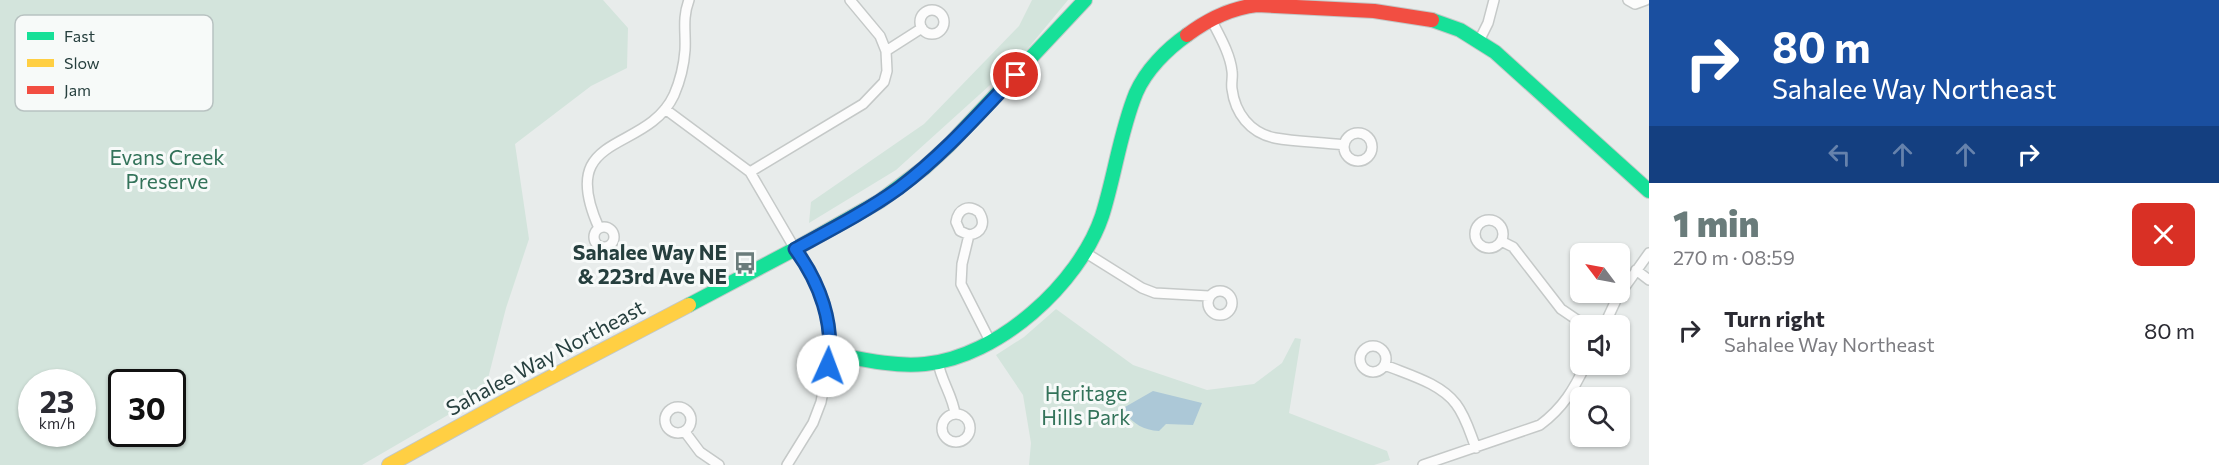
<!DOCTYPE html>
<meta charset="utf-8">
<style>
body{margin:0;font-family:Commissioner,sans-serif;background:#f2f2f3;color:#2b2b33;height:100vh;display:flex;flex-direction:column;font-size:22px;white-space:nowrap}
*{box-sizing:border-box;margin:0}
p{font-size:20px;color:#7c7c81}
.icon{flex:none;width:33px;height:33px;fill:none;stroke:currentColor;stroke-width:2;stroke-linecap:round;stroke-linejoin:round}
.map{position:relative;flex:1;overflow:hidden}
.panel{display:flex;flex-direction:column;background:#fff;width:570px}
.panel>*{flex:none}
.guide{background:#1a4fa0;color:#fff;overflow:hidden}
.needle{width:39px;rotate:302deg}
.controls{position:absolute;left:1570px;top:243px;display:grid;gap:12px}
.controls a{display:grid;place-items:center;width:60px;height:60px;border-radius:9px;background:#fff;box-shadow:0 2px 4px #0004;font-size:30px}
.speed{position:absolute;left:18px;top:369px;display:flex;gap:12px;font-size:30px;font-weight:700;text-align:center}
.speed>*{display:grid;place-content:center;width:78px;height:78px;border-radius:50%;background:#fff;box-shadow:0 2px 4px #0004;line-height:1}
.speed small{font-size:15px;font-weight:400}
.speed .limit{border:3px solid #111;border-radius:9px;background:#fff;color:#111}
.pin{position:absolute;display:grid;place-items:center;width:51px;height:51px;color:#fff;margin:-26px;border:3px solid #fff;border-radius:50%;box-shadow:0 2px 6px #0007}
.me{position:absolute;width:66px;margin:-33px;rotate:2deg;stroke-linejoin:round;filter:drop-shadow(0 0 4px #0008)}
.turn{display:flex;align-items:center;gap:21px;height:126px;padding:0 24px;font-size:27px}
.turn .icon{width:78px;height:78px;stroke-width:2.5}
.turn b{display:block;font-size:42px;line-height:51px}
.lanes{display:flex;align-items:center;height:57px;padding:0 24px;background:#0003;justify-content:center;gap:30px;direction:ltr}
.lanes .off{opacity:.35}
.round{display:grid;place-items:center;flex:none;width:63px;height:63px;border-radius:9px;background:#f2f2f3}
.headline{display:flex;align-items:center;justify-content:space-between;height:102px;padding:0 24px}
h1{font-size:36px;font-weight:800;line-height:45px;color:#6a7c7b}
ul{padding:0;list-style:none}
li{display:flex;align-items:center;gap:18px;height:90px;padding:0 24px}
li div{flex:1}
li b{display:block;font-size:22px}
li em{font-style:normal}
main{display:flex;flex:1;min-height:0}
.map>svg:first-child{display:block}
.green{fill:#d3e4dc;fill-rule:evenodd}
.water{fill:#acc8d7}
.lines{fill:none;stroke-linecap:round;stroke-linejoin:round}
.street-casing{stroke:#c5c9c8;stroke-width:12}
.fast-casing{stroke:#c2c8c7;stroke-width:16}
.slow-casing{stroke:#c2c8c7;stroke-width:16}
.jam-casing{stroke:#c2c8c7;stroke-width:16}
.street{stroke:#fcfcfc;stroke-width:9}
.fast{stroke:#16e098;stroke-width:14}
.slow{stroke:#ffcf43;stroke-width:14}
.jam{stroke:#f24e42;stroke-width:14}
.route-casing{stroke:#114b97;stroke-width:15}
.route{stroke:#1a73e8;stroke-width:10}
.labels{text-anchor:middle;dominant-baseline:central;stroke-width:6;stroke-linejoin:round;paint-order:stroke}
.park-label{font-size:21px;fill:#33735a;stroke:#f7faf9}
.poi-label{font-size:21px;font-weight:bold;fill:#263f3e;stroke:#f7faf9;text-anchor:end}
.street-label{font-size:21px;fill:#263f3e;stroke:#f7faf9}
.key{fill:#f7faf9;stroke:#b8c2c1;stroke-width:1.5}
.key-label{font-size:16px;fill:#263f3e}
</style>
<main>
<div class="map">
<svg width="1649" height="465" viewBox="0 0 1649 465">
<rect width="100%" height="100%" fill="#e8eceb"/>
<path class="green" d="M 0,0 L 603,0 L 628,28 L 627,68 L 591,86 L 515,144 L 529,239 L 506,308 L 484,394 L 362,465 L 0,465 ZM 32,382 L 82,382 L 82,434 L 32,434 ZM 172,382 L 172,434 L 122,434 L 122,382 Z
M 1032,0 L 1068,0 L 1020,58 L 896,170 L 809,223 L 811,202 L 924,124 L 1019,26 Z
M 1056,309 L 1133,365 L 1207,390 L 1254,384 L 1282,363 L 1295,338 L 1301,339 L 1289,413 L 1387,451 L 1390,460 L 1374,465 L 1029,465 L 1031,443 L 1023,395 L 996,355 L 1024,337 Z"/>
<path class="water" d="M 1153,391 L 1202,403 L 1193,425 L 1166,424 L 1159,431 C 1143,430 1134,424 1124,412 L 1125,407 Z"/>
<g class="lines">
<g class="street-casing">
<path id="street" d="M 1628,0 L 1635,4 L 1646,0
M920 22a12 12 0 1 1 24 0a12 12 0 1 1-24 0Z
M 1211,19 C 1219,35 1230,53 1232,71 C 1233,77 1231,83 1232,89 C 1235,113 1250,133 1275,138 C 1297,142 1321,142 1344,145
M 1479,41 L 1488,23 L 1494,0
M 886,51 L 922,28
M 665,109 L 750,172 L 795,249 L 810,269 L 824,301 L 830,353 L 821,402 L 813,423 L 787,465
M1344 147a14 14 0 1 1 28 0a14 14 0 1 1-28 0Z
M 750,172 L 863,104 L 884,82 L 887,71 L 886,51 L 880,36 L 850,0
M1475 234a14 14 0 1 1 28 0a14 14 0 1 1-28 0Z
M594 237a10 10 0 1 1 20 0a10 10 0 1 1-20 0Z
M 599,228 C 555,130 646,155 674,95 C 680,81 684,65 685,50 C 686,31 682,19 689,0
M 969,235 L 960,231 L 956,222 C 958,209 968,204 979,212 C 986,223 982,233 969,235 L 962,264 L 961,284 L 990,341
M 1501,241 L 1513,247 L 1561,309 L 1586,326
M 1086,253 L 1142,288 L 1155,293 L 1209,296
M 1636,270 L 1649,280
M1208 303a12 12 0 1 1 24 0a12 12 0 1 1-24 0Z
M 1604,326 L 1617,298 L 1649,253
M1360 359a13 13 0 1 1 26 0a13 13 0 1 1-26 0Z
M 938,362 C 941,381 953,396 955,414
M 1385,365 C 1409,375 1440,383 1456,404 C 1466,417 1470,433 1476,448
M665 420a13 13 0 1 1 26 0a13 13 0 1 1-26 0Z
M942 428a14 14 0 1 1 28 0a14 14 0 1 1-28 0Z
M 685,432 L 700,452 L 719,465
M 1423,465 L 1540,425 C 1563,408 1574,389 1586,364"/>
</g>
<g class="fast-casing">
<path id="fast" d="M 1432,20 L 1460,30 L 1495,52 L 1649,191
M 689,305 L 795,249 L 880,201 L 924,168 L 949,145 L 1085,0
M 830,353 C 861,359 893,367 925,364 C 998,357 1079,284 1102,216 C 1115,175 1120,132 1136,93 C 1146,70 1167,49 1187,35"/>
</g>
<g class="slow-casing">
<path id="slow" d="M 389,465 L 511,398 L 689,305"/>
</g>
<g class="jam-casing">
<path id="jam" d="M 1187,35 C 1207,20 1231,8 1257,5 L 1374,11 L 1432,20"/>
</g>
<use href="#street" class="street"/>
<use href="#fast" class="fast"/>
<use href="#slow" class="slow"/>
<use href="#jam" class="jam"/>
</g>
<g class="lines">
<g class="route-casing">
<path id="route" d="M 828,366 C 835,324 820,283 795,249 C 830,230 867,211 899,188 C 943,155 979,114 1016,75"/>
</g>
<use href="#route" class="route"/>
</g>
<defs>
<g id="bus-bare" transform="scale(1.8)"><path d="M-5-6H5V4H4V6H2V4H-2V6H-4V4H-5ZM-3.5-4V0h7V-4ZM-3.5 1.2v1.5H-2V1.2ZM2 1.2v1.5H3.5V1.2Z" fill="#6a7c7b" stroke="#f7faf9" stroke-width="2.5" paint-order="stroke"/></g>
</defs>
<g fill-rule="evenodd">
<use href="#bus-bare" x="745" y="263"/>
</g>
<g class="labels">
<g class="park-label">
<text x="167" y="156">Evans Creek<tspan x="167" dy="24">Preserve</tspan></text>
<text x="1086" y="392">Heritage<tspan x="1086" dy="24">Hills Park</tspan></text>
</g>
<g class="poi-label">
<text x="727" y="251">Sahalee Way NE<tspan x="727" dy="24">&amp; 223rd Ave NE</tspan></text>
</g>
<g class="street-label">
<text transform="translate(545 357) rotate(-28)">Sahalee Way Northeast</text>
</g>
</g>
<rect x="15" y="15" width="198" height="96" rx="9" class="key"/>
<rect x="27" y="32" width="27" height="8" fill="#16e098"/>
<rect x="27" y="59" width="27" height="8" fill="#ffcf43"/>
<rect x="27" y="86" width="27" height="8" fill="#f24e42"/>
<g class="key-label">
<text x="64" y="42">Fast</text>
<text x="64" y="69">Slow</text>
<text x="64" y="96">Jam</text>
</g>
</svg>
<div class="controls">
<a><svg class="needle" viewBox="-14 -14 28 28"><path d="M0-13l5 13h-10z" fill="#e53935"/><path d="M0 13l5-13h-10z" fill="#7c7c81"/></svg></a>
<a><svg class="icon" aria-label="sound" viewBox="0 0 24 24"><path d="M4 9h4l5-4v14l-5-4H4zM17 9q2 3 0 6"/></svg></a>
<a><svg class="icon" aria-label="search" viewBox="0 0 24 24"><circle cx="10" cy="10" r="6"/><path d="M15 15l6 6"/></svg></a>
</div>
<div class="speed"><div>23<small>km/h</small></div><div class="limit">30</div></div>
<div class="pin" style="left:1016px;top:75px;background:#d93025"><svg class="icon" aria-label="arrive" viewBox="0 0 24 24"><path d="M6 21V4h12l-3 4 3 4H6"/></svg></div>
<svg class="me" style="left:828px;top:366px" viewBox="-20 -20 40 40"><circle r="19" fill="#fff"/><path d="M0-13L10 11 0 6-10 11z" fill="#1a73e8"/></svg>
</div>
<section class="panel">
<div class="guide">
<div class="turn"><svg class="icon" aria-label="right" viewBox="0 0 24 24"><path d="M7 20v-9h11M14 6l5 5-5 5"/></svg><div><b>80 m</b>Sahalee Way Northeast</div></div>
<div class="lanes"><svg class="icon off" aria-label="left" viewBox="0 0 24 24"><path d="M17 20v-9H6M10 6l-5 5 5 5"/></svg><svg class="icon off" aria-label="ahead" viewBox="0 0 24 24"><path d="M12 20V5M6 11l6-6 6 6"/></svg><svg class="icon off" aria-label="ahead" viewBox="0 0 24 24"><path d="M12 20V5M6 11l6-6 6 6"/></svg><svg class="icon" aria-label="right" viewBox="0 0 24 24"><path d="M7 20v-9h11M14 6l5 5-5 5"/></svg></div>
</div>
<div class="headline"><div><h1>1 min</h1><p>270 m · 08:59</p></div><a class="round" style="background:#d93025;color:#fff"><svg class="icon" aria-label="close" viewBox="0 0 24 24"><path d="M6 6l12 12M18 6L6 18"/></svg></a></div>
<ul>
<li><svg class="icon" aria-label="right" viewBox="0 0 24 24"><path d="M7 20v-9h11M14 6l5 5-5 5"/></svg><div><b>Turn right</b><p>Sahalee Way Northeast</p></div><em>80 m</em></li>
</ul>
</section>
</main>
